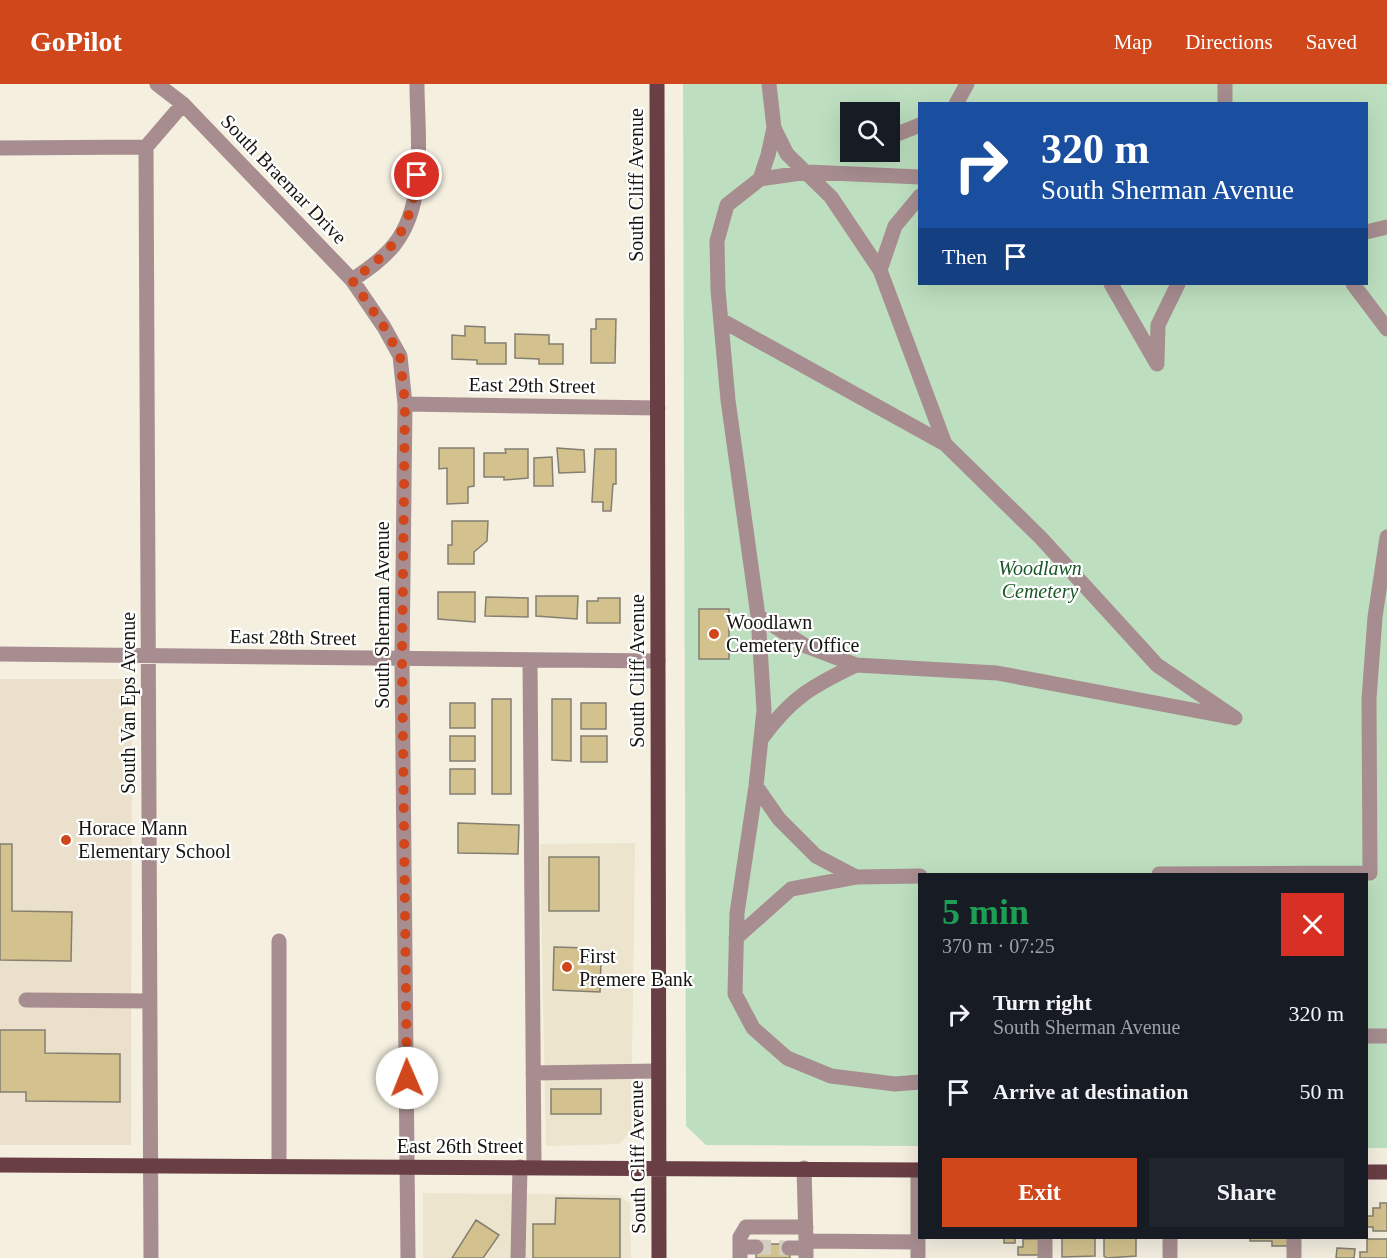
<!DOCTYPE html>
<meta charset="utf-8">
<style>
body{margin:0;font-family:"Times New Roman",serif;background:#20242c;color:#f1f3f6;height:100vh;display:flex;flex-direction:column;font-size:22px;white-space:nowrap}
*{box-sizing:border-box;margin:0}
p{font-size:20px;color:#9ea1a6}
.icon{flex:none;width:33px;height:33px;fill:none;stroke:currentColor;stroke-width:2;stroke-linecap:round;stroke-linejoin:round}
.map{position:relative;flex:1;overflow:hidden}
.drawer{position:absolute;left:918px;top:789px;width:450px;height:366px;display:flex;flex-direction:column;background:#171b24;border-radius:0px;box-shadow:0 6px 24px #0002}
.drawer>*{flex:none}
.guide{position:absolute;left:918px;top:18px;width:450px;height:183px;border-radius:0px;box-shadow:0 6px 24px #0002;background:#1a4fa0;color:#fff;overflow:hidden}
.tools{position:absolute;left:840px;top:18px;display:grid;gap:12px}
.tools a{display:grid;place-items:center;width:60px;height:60px;border-radius:0px;background:#171b24;box-shadow:0 6px 24px #0002;font-size:30px}
.pin{position:absolute;display:grid;place-items:center;width:51px;height:51px;color:#fff;margin:-26px;border:3px solid #fff;border-radius:50%;box-shadow:0 2px 6px #0007}
.me{position:absolute;width:66px;margin:-33px;rotate:359deg;stroke-linejoin:round;filter:drop-shadow(0 0 4px #0008)}
.turn{display:flex;align-items:center;gap:21px;height:126px;padding:0 24px;font-size:27px}
.turn .icon{width:78px;height:78px;stroke-width:2.5}
.turn b{display:block;font-size:42px;line-height:51px}
.then{display:flex;align-items:center;height:57px;padding:0 24px;background:#0003;gap:12px;font-size:22px}
.round{display:grid;place-items:center;flex:none;width:63px;height:63px;border-radius:0px;background:#20242c}
.overview{display:flex;align-items:center;justify-content:space-between;height:102px;padding:0 24px}
h1{font-size:36px;font-weight:700;line-height:45px;color:#1e9e55}
.primary-button{display:flex;gap:12px;margin-top:auto;padding:12px 24px}
.primary-button a{flex:1;height:69px;border-radius:0px;background:#cf471a;color:#fff;font-size:24px;font-weight:700;line-height:69px;text-align:center}
.primary-button a+a{background:#20242c;color:#f1f3f6}
ul{padding:0;list-style:none}
li{display:flex;align-items:center;gap:18px;height:78px;padding:0 24px}
li div{flex:1}
li b{display:block;font-size:22px}
li em{font-style:normal}
header{display:flex;align-items:center;gap:36px;box-sizing:border-box;height:84px;padding:0 30px;background:#cf471a;color:#fff}
header strong{font-size:28px}
nav{display:flex;gap:33px;margin-inline-start:auto;font-size:21px}
.map>svg:first-child{display:block}
.built{fill:#ece4cc}
.education{fill:#ebe0cb}
.green{fill:#bddfbf;fill-rule:evenodd}
.building{fill:#d3c28e;stroke:#847f71;stroke-width:1.5}
.lines{fill:none;stroke-linecap:round;stroke-linejoin:round}
.minor-tunnel{stroke:#d3cec0;stroke-width:15;stroke-dasharray:15 8;stroke-linecap:butt}
.minor{stroke:#a78d90;stroke-width:15}
.major{stroke:#693e44;stroke-width:15}
.route{stroke:#cf471a;stroke-width:10;stroke-dasharray:0 18}
.poi-dot{fill:#cf471a;stroke:#fff;stroke-width:2}
.labels{text-anchor:middle;dominant-baseline:central;stroke-width:4.5;stroke-linejoin:round;paint-order:stroke}
.street-label{font-size:20px;fill:#17150f;stroke:#fff}
.park-label{font-size:20px;font-style:italic;fill:#1a5726;stroke:#fff}
.poi-label{font-size:20px;fill:#17150f;stroke:#fff;text-anchor:start}
</style>
<header>
<strong>GoPilot</strong>
<nav><a>Map</a><a>Directions</a><a>Saved</a></nav>
</header>
<div class="map">
<svg width="1387" height="1174" viewBox="0 0 1387 1174">
<rect width="100%" height="100%" fill="#f4efdf"/>
<path class="built" d="M 635,759 L 631,1048 L 619,1060 L 546,1062 L 540,760 Z
M 423,1109 L 619,1111 L 630,1119 L 631,1174 L 423,1174 Z"/>
<path class="education" d="M 0,595 L 132,595 L 131,1061 L 0,1061 Z"/>
<path class="green" d="M 683,0 L 1387,0 L 1387,1064 L 1367,1064 L 1366,790 L 920,790 L 919,1062 L 706,1061 L 686,1042 ZM 920,20 L 1366,20 L 1366,200 L 920,200 ZM 850,28 L 890,28 L 890,68 L 850,68 Z"/>
<path class="building" d="M 596,235 L 616,235 L 615,279 L 591,279 L 591,245 L 596,245 Z
M 465,242 L 485,243 L 485,259 L 506,259 L 506,280 L 477,280 L 477,276 L 452,275 L 452,251 L 465,252 Z
M 515,250 L 549,251 L 549,260 L 563,260 L 563,280 L 539,280 L 539,275 L 515,274 Z
M 439,364 L 474,364 L 474,402 L 468,403 L 468,419 L 447,420 L 447,384 L 439,385 Z
M 557,364 L 584,366 L 585,388 L 559,389 Z
M 505,365 L 528,365 L 528,394 L 504,396 L 504,393 L 484,393 L 484,369 L 506,369 Z
M 595,365 L 616,365 L 616,400 L 613,400 L 611,427 L 603,427 L 603,418 L 592,418 Z
M 552,373 L 553,402 L 534,402 L 534,374 Z
M 452,437 L 488,437 L 487,457 L 474,468 L 474,480 L 448,480 L 448,461 L 452,461 Z
M 438,508 L 475,508 L 475,538 L 438,535 Z
M 536,512 L 578,512 L 577,535 L 536,532 Z
M 486,513 L 528,514 L 528,533 L 485,532 Z
M 598,514 L 620,514 L 620,539 L 587,539 L 587,517 L 598,517 Z
M 699,525 L 729,525 L 729,575 L 699,575 Z
M 492,615 L 511,615 L 511,710 L 492,710 Z
M 552,615 L 571,615 L 571,677 L 552,676 Z
M 450,619 L 475,619 L 475,644 L 450,644 Z
M 581,619 L 606,619 L 606,645 L 581,645 Z
M 450,652 L 475,652 L 475,677 L 450,677 Z
M 581,652 L 607,652 L 607,678 L 581,678 Z
M 450,685 L 475,685 L 475,710 L 450,710 Z
M 458,739 L 519,741 L 518,770 L 458,769 Z
M 0,760 L 12,760 L 12,827 L 72,828 L 71,877 L 0,876 Z
M 549,773 L 599,773 L 599,827 L 549,827 Z
M 554,863 L 588,864 L 588,876 L 601,877 L 600,908 L 553,906 Z
M 0,946 L 45,946 L 45,969 L 120,970 L 120,1018 L 26,1017 L 26,1008 L 0,1008 Z
M 551,1005 L 601,1005 L 601,1030 L 551,1030 Z
M 556,1114 L 620,1115 L 620,1174 L 533,1174 L 533,1140 L 555,1140 Z
M 1380,1119 L 1387,1119 L 1387,1147 L 1373,1147 L 1373,1143 L 1366,1143 L 1366,1132 L 1373,1132 L 1373,1124 L 1380,1124 Z
M 476,1136 L 499,1151 L 483,1174 L 452,1174 Z
M 1004,1154 L 1015,1154 L 1015,1159 L 1004,1159 Z
M 1062,1154 L 1095,1154 L 1095,1172 L 1062,1173 Z
M 1104,1154 L 1136,1154 L 1136,1172 L 1107,1174 L 1104,1172 Z
M 1250,1154 L 1291,1154 L 1291,1162 L 1272,1162 L 1272,1157 L 1250,1157 Z
M 1023,1155 L 1039,1155 L 1039,1171 L 1018,1171 L 1018,1163 L 1023,1163 Z
M 1367,1155 L 1387,1155 L 1387,1174 L 1360,1174 L 1360,1168 L 1367,1168 Z
M 756,1160 L 789,1160 L 790,1174 L 756,1174 Z
M 1337,1164 L 1355,1165 L 1354,1174 L 1336,1174 Z"/>
<g class="lines">
<path class="minor-tunnel" d="M 756,1163 L 789,1164"/>
<path class="minor" d="M 157,0 L 183,20 L 352,196 L 384,243 L 400,272 L 405,320 L 402,575 L 408,1174
M 769,0 L 774,44 L 768,71 L 760,95 L 727,121 L 717,157 L 718,206 L 728,316 L 758,532 L 764,626 L 756,702 L 737,829 L 735,910 L 753,944 L 787,974 L 831,992 L 895,1000 L 920,998
M 956,20 L 967,0
M 1225,20 L 1225,0
M 774,44 L 787,70 L 831,113 L 880,186 L 945,360
M 146,63 L 151,1174
M 0,64 L 146,63 L 183,20
M 890,66 L 892,52 L 920,41
M 760,95 L 808,88 L 920,93
M 1366,148 L 1387,143
M 880,186 L 895,142 L 920,112
M 352,196 C 367,186 383,175 394,161 C 428,119 417,50 417,0
M 1111,200 L 1157,280
M 1353,200 L 1387,245
M 721,236 L 945,360 L 1041,454 L 1157,581 L 1235,634
M 1157,277 L 1158,241 L 1178,200
M 405,320 L 658,324
M 758,532 L 806,562 L 856,581 L 997,589 L 1230,633
M 0,570 L 658,577
M 530,576 L 534,1083
M 762,654 C 791,614 812,602 856,581
M 756,702 L 779,735 L 816,772 L 856,793 L 920,792
M 1159,790 L 1370,789 L 1369,615 L 1375,533 L 1387,453
M 736,854 L 791,805 L 856,793
M 279,857 L 279,1082
M 26,916 L 150,917
M 1366,952 L 1387,952
M 533,989 L 657,987
M 804,1084 L 806,1157 L 918,1158
M 918,1086 L 918,1174
M 1045,1154 L 1045,1174
M 1170,1154 L 1170,1174
M 1294,1154 L 1294,1174
M 740,1163 L 756,1163
M 789,1164 L 806,1164
M 518,1174 L 520,1083
M 740,1174 L 740,1153 L 746,1143 L 806,1143
M 806,1174 L 806,1157"/>
<path class="major" d="M 657,0 L 659,1174
M 0,1081 L 920,1086
M 1366,1088 L 1387,1088"/>
</g>
<g class="lines">
<path class="route" d="M 407,994 L 402,575 L 405,320 L 400,272 L 384,243 L 352,196 C 395,166 411,144 417,91"/>
</g>
<g class="poi-dot">
<circle cx="714" cy="550" r="6"/>
<circle cx="66" cy="756" r="6"/>
<circle cx="567" cy="883" r="6"/>
</g>
<g class="labels">
<g class="street-label">
<text transform="translate(284 95) rotate(46)">South Braemar Drive</text>
<text transform="translate(636 101) rotate(-90)">South Cliff Avenue</text>
<text transform="translate(532 301) rotate(1)">East 29th Street</text>
<text transform="translate(382 531) rotate(-90)">South Sherman Avenue</text>
<text transform="translate(293 553) rotate(1)">East 28th Street</text>
<text transform="translate(637 587) rotate(-90)">South Cliff Avenue</text>
<text transform="translate(128 619) rotate(-90)">South Van Eps Avenue</text>
<text x="460" y="1062">East 26th Street</text>
<text transform="translate(637 1073) rotate(-91)">South Cliff Avenue</text>
</g>
<g class="park-label">
<text x="1040" y="484">Woodlawn<tspan x="1040" dy="23">Cemetery</tspan></text>
</g>
<g class="poi-label">
<text x="726" y="538">Woodlawn<tspan x="726" dy="23">Cemetery Office</tspan></text>
<text x="78" y="744">Horace Mann<tspan x="78" dy="23">Elementary School</tspan></text>
<text x="579" y="872">First<tspan x="579" dy="23">Premere Bank</tspan></text>
</g>
</g>
</svg>
<div class="tools">
<a><svg class="icon" aria-label="search" viewBox="0 0 24 24"><circle cx="10" cy="10" r="6"/><path d="M15 15l6 6"/></svg></a>
</div>
<div class="pin" style="left:417px;top:91px;background:#d93025"><svg class="icon" aria-label="arrive" viewBox="0 0 24 24"><path d="M6 21V4h12l-3 4 3 4H6"/></svg></div>
<svg class="me" style="left:407px;top:994px" viewBox="-20 -20 40 40"><circle r="19" fill="#fff"/><path d="M0-13L10 11 0 6-10 11z" fill="#cf471a"/></svg>
<div class="guide">
<div class="turn"><svg class="icon" aria-label="right" viewBox="0 0 24 24"><path d="M7 20v-9h11M14 6l5 5-5 5"/></svg><div><b>320 m</b>South Sherman Avenue</div></div>
<div class="then">Then<svg class="icon" aria-label="arrive" viewBox="0 0 24 24"><path d="M6 21V4h12l-3 4 3 4H6"/></svg></div>
</div>
<section class="drawer">
<div class="overview"><div><h1>5 min</h1><p>370 m · 07:25</p></div><a class="round" style="background:#d93025;color:#fff"><svg class="icon" aria-label="close" viewBox="0 0 24 24"><path d="M6 6l12 12M18 6L6 18"/></svg></a></div>
<ul>
<li><svg class="icon" aria-label="right" viewBox="0 0 24 24"><path d="M7 20v-9h11M14 6l5 5-5 5"/></svg><div><b>Turn right</b><p>South Sherman Avenue</p></div><em>320 m</em></li>
<li><svg class="icon" aria-label="arrive" viewBox="0 0 24 24"><path d="M6 21V4h12l-3 4 3 4H6"/></svg><div><b>Arrive at destination</b></div><em>50 m</em></li>
</ul>
<div class="primary-button"><a>Exit</a><a>Share</a></div>
</section>
</div>
